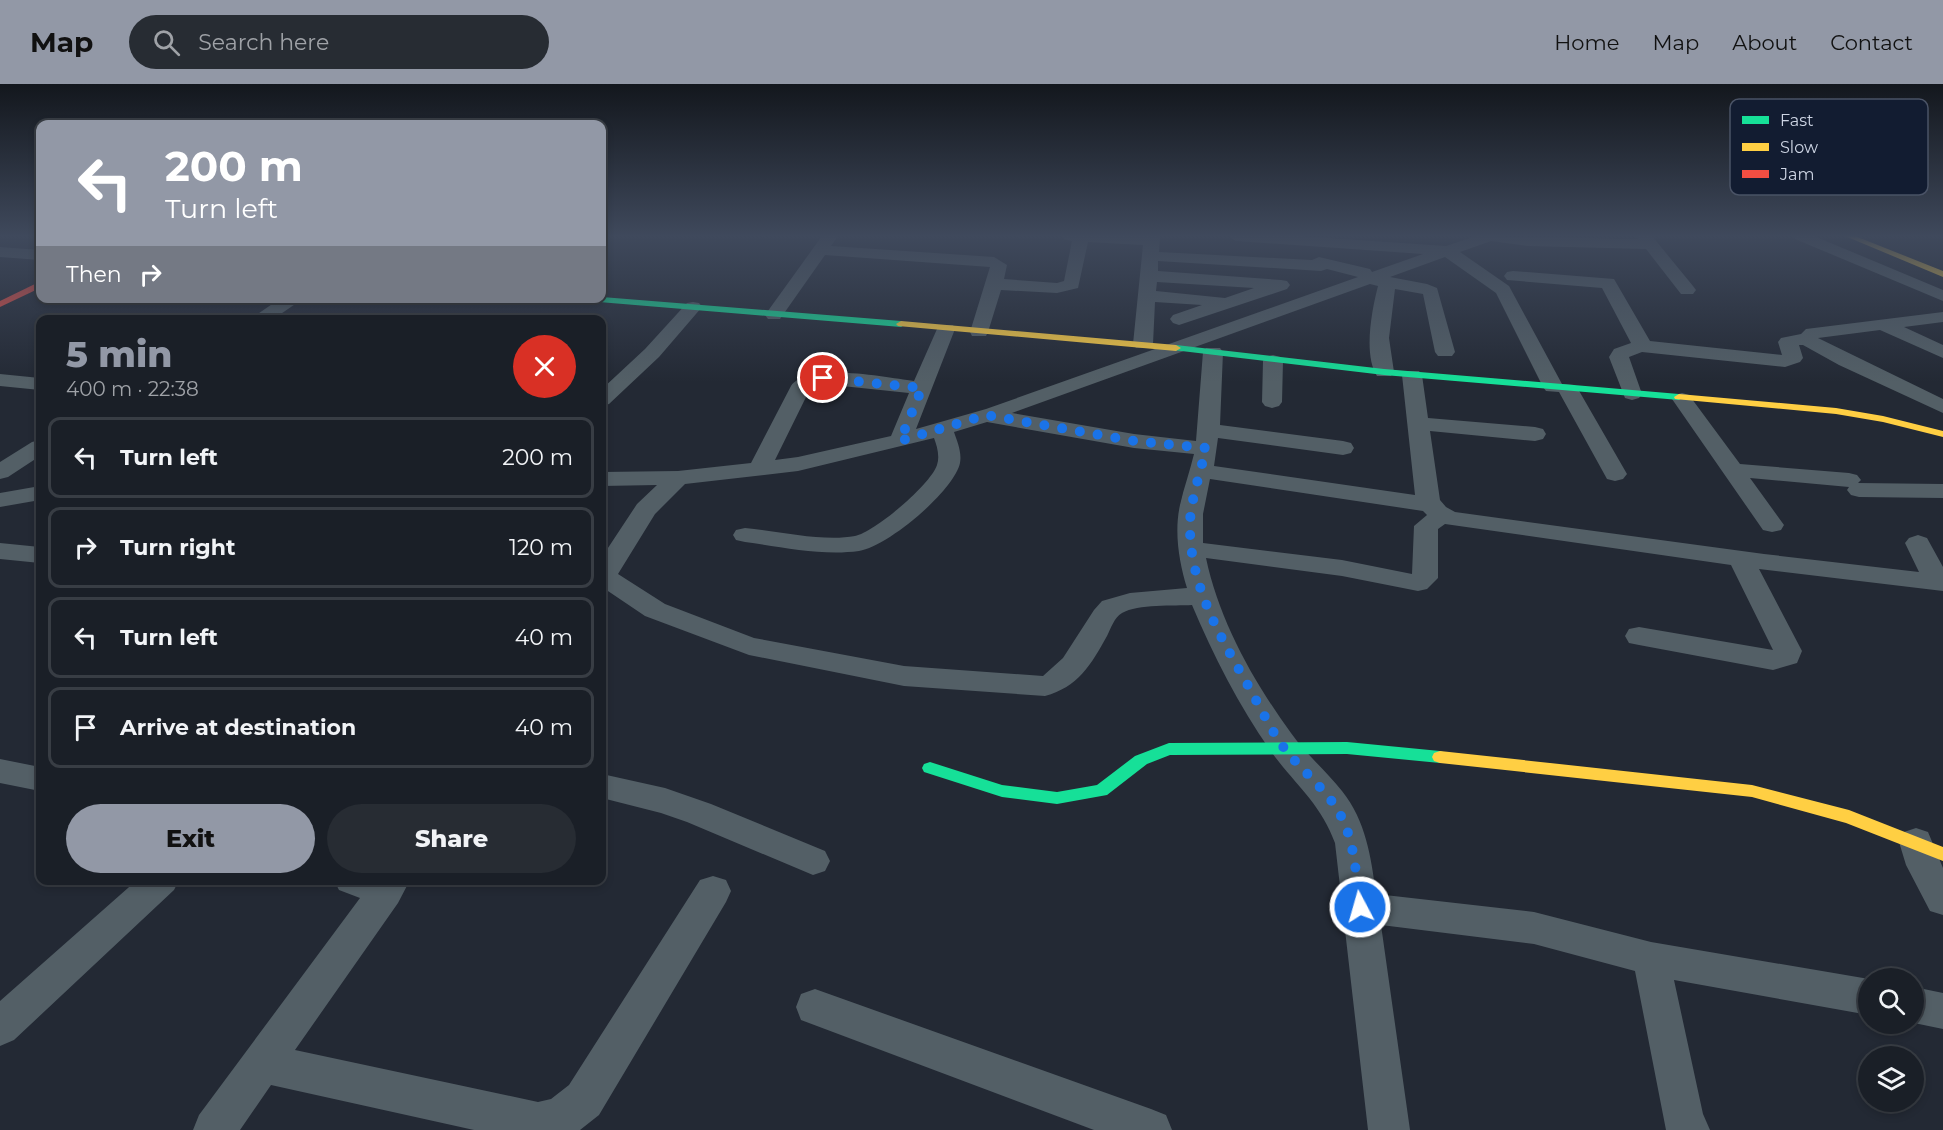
<!DOCTYPE html>
<meta charset="utf-8">
<style>
body{margin:0;font-family:Montserrat,sans-serif;background:#272c33;color:#f1f3f6;height:100vh;display:flex;flex-direction:column;font-size:22px;white-space:nowrap}
*{box-sizing:border-box;margin:0}
p{font-size:20px;color:#9fa2a7}
.icon{flex:none;width:33px;height:33px;fill:none;stroke:currentColor;stroke-width:2;stroke-linecap:round;stroke-linejoin:round}
.map{position:relative;flex:1;overflow:hidden}
.panel{position:absolute;left:36px;top:231px;width:570px;height:570px;display:flex;flex-direction:column;background:#1a1f27;border-radius:12px;box-shadow:0 3px 9px #0003,0 0 0 2px #383d44}
.panel>*{flex:none}
.hud{position:absolute;left:36px;top:36px;width:570px;height:183px;border-radius:12px;box-shadow:0 3px 9px #0003,0 0 0 2px #383d44;background:#9298a6;color:#fff;overflow:hidden}
.controls{position:absolute;left:1858px;top:884px;display:grid;gap:12px}
.controls a{display:grid;place-items:center;width:66px;height:66px;border-radius:50%;background:#1a1f27;box-shadow:0 3px 9px #0003,0 0 0 2px #383d44;font-size:30px}
.pin{position:absolute;display:grid;place-items:center;width:51px;height:51px;color:#fff;margin:-26px;border:3px solid #fff;border-radius:50%;box-shadow:0 2px 6px #0007}
.me{position:absolute;width:66px;margin:-33px;rotate:354deg;stroke-linejoin:round;filter:drop-shadow(0 0 4px #0008)}
.turn{display:flex;align-items:center;gap:21px;height:126px;padding:0 30px;font-size:27px}
.turn .icon{width:78px;height:78px;stroke-width:2.5}
.turn b{display:block;font-size:42px;line-height:51px}
.then{display:flex;align-items:center;height:57px;padding:0 30px;background:#0003;gap:12px;font-size:22px}
.round{display:grid;place-items:center;flex:none;width:63px;height:63px;border-radius:32px;background:#272c33}
.head{display:flex;align-items:center;justify-content:space-between;height:102px;padding:0 30px}
h1{font-size:36px;font-weight:800;line-height:45px;color:#9298a6}
.action{display:flex;gap:12px;margin-top:auto;padding:12px 30px}
.action a{flex:1;height:69px;border-radius:36px;background:#9298a6;color:#111;font-size:24px;font-weight:800;line-height:69px;text-align:center}
.action a+a{background:#272c33;color:#f1f3f6}
ul{padding:0;list-style:none}
li{display:flex;align-items:center;gap:18px;height:81px;margin:0 12px 9px;padding:0 18px;border:3px solid #383d44;border-radius:12px}
li div{flex:1}
li b{display:block;font-size:22px}
li em{font-style:normal}
header{display:flex;align-items:center;gap:36px;box-sizing:border-box;height:84px;padding:0 30px;background:#9298a6;color:#111}
header strong{font-size:28px}
nav{display:flex;gap:33px;margin-inline-start:auto;font-size:21px}
.search{width:420px;height:54px;background:#272c33;display:flex;align-items:center;gap:15px;box-sizing:border-box;padding:0 21px;border-radius:33px;color:#9fa2a7;font-size:22px}
.map>svg:first-child{display:block}
.lines{fill:none;stroke-linecap:round;stroke-linejoin:round}
.street{fill:#535f66;fill-rule:evenodd}
.fast{fill:#16e098;fill-rule:evenodd}
.slow{fill:#ffcf43;fill-rule:evenodd}
.jam{fill:#f24e42;fill-rule:evenodd}
.route{stroke:#1a73e8;stroke-width:10;stroke-dasharray:0 18}
.key{fill:#121c31;stroke:#4a5366;stroke-width:1.5}
.key-label{font-size:16px;fill:#cdd4e3}
</style>
<header>
<strong>Map</strong>
<div class="search"><svg class="icon" aria-label="search" viewBox="0 0 24 24"><circle cx="10" cy="10" r="6"/><path d="M15 15l6 6"/></svg>Search here</div>
<nav><a>Home</a><a>Map</a><a>About</a><a>Contact</a></nav>
</header>
<div class="map">
<svg width="1943" height="1046" viewBox="0 0 1943 1046">
<rect width="100%" height="100%" fill="#232934"/>
<g class="lines">
<path class="street" d="M 822,152 L 838,152 L 831,162 L 994,173 L 1007,181 L 1004,195 L 1057,199 L 1064,197 L 1072,157 L 1064,155 L 1062,152 L 1160,152 L 1159,168 L 1312,176 L 1319,173 L 1370,185 L 1372,188 L 1423,170 L 1236,157 L 1228,152 L 1299,152 L 1446,162 L 1476,152 L 1638,155 L 1636,152 L 1652,152 L 1693,202 L 1696,206 L 1693,210 L 1681,210 L 1646,165 L 1528,162 L 1491,157 L 1460,168 L 1509,202 L 1562,300 L 1575,301 L 1578,305 L 1627,390 L 1623,395 L 1615,397 L 1607,395 L 1559,308 L 1546,307 L 1543,303 L 1496,209 L 1445,173 L 1390,193 L 1427,200 L 1437,204 L 1455,268 L 1452,272 L 1438,272 L 1435,268 L 1423,210 L 1395,205 L 1389,254 L 1394,288 L 1391,292 L 1377,292 C 1363,271 1372,225 1378,202 L 1370,200 L 1012,329 L 1134,350 L 1196,357 L 1203,268 L 1206,264 L 1220,264 L 1223,268 L 1220,341 L 1343,357 L 1351,359 L 1354,364 L 1351,369 L 1343,371 L 1218,354 L 1214,382 L 1415,411 L 1402,291 L 1405,287 L 1419,287 L 1422,291 L 1428,334 L 1535,343 L 1543,345 L 1546,350 L 1543,355 L 1535,357 L 1430,347 L 1440,416 L 1446,423 L 1455,428 L 1764,470 L 1919,488 L 1905,459 L 1909,454 L 1918,451 L 1927,454 L 1943,483 L 1943,507 L 1759,485 L 1802,567 L 1797,579 L 1773,586 L 1639,561 L 1629,559 L 1625,552 L 1629,545 L 1639,543 L 1773,566 L 1731,481 L 1445,440 L 1438,445 L 1438,494 L 1427,505 L 1418,507 L 1342,492 L 1206,474 C 1219,536 1253,597 1291,649 C 1306,670 1326,687 1342,707 C 1366,737 1371,773 1376,810 L 1534,828 L 1651,858 L 1869,895 L 1869,931 L 1674,896 L 1703,1030 L 1710,1046 L 1666,1046 L 1635,887 L 1534,860 L 1381,841 L 1410,1046 L 1368,1046 L 1335,759 C 1320,718 1294,700 1270,666 C 1239,622 1213,571 1192,521 C 1174,522 1138,520 1122,529 C 1114,534 1111,544 1107,552 C 1091,581 1078,603 1045,612 L 904,602 L 749,571 L 645,532 L 602,503 L 602,473 L 637,420 L 657,401 L 602,402 L 602,388 L 678,387 L 751,379 L 791,302 C 808,277 887,294 914,297 L 937,245 L 939,241 L 953,241 L 955,245 L 916,345 L 986,325 L 1358,193 L 1327,185 L 1321,187 L 1158,177 L 1158,187 L 1281,196 L 1287,197 L 1290,201 L 1287,205 L 1179,241 L 1173,239 L 1170,235 L 1173,231 L 1202,221 L 1155,218 L 1153,260 L 1150,264 L 1136,264 L 1133,260 L 1143,161 L 1088,158 L 1078,204 L 1057,209 L 1001,206 L 988,248 L 986,252 L 972,252 L 970,248 L 990,183 L 825,171 L 780,235 L 768,235 L 765,231 ZM 1157,198 L 1254,204 L 1225,214 L 1156,207 ZM 823,300 L 909,309 L 891,352 L 798,373 L 775,376 L 810,305 ZM 987,338 L 1134,364 L 1194,370 C 1190,387 1184,403 1180,421 C 1174,448 1179,478 1187,504 L 1130,509 L 1102,517 L 1094,526 L 1063,574 L 1043,592 L 904,582 L 754,554 L 665,520 L 618,490 L 655,430 L 685,400 L 798,387 L 934,354 C 937,362 940,372 937,381 C 931,400 875,448 855,452 C 823,458 778,447 745,444 L 736,446 L 733,451 L 736,456 L 745,458 C 782,463 822,472 859,467 C 887,463 954,407 960,379 C 962,368 957,357 954,348 ZM 1210,395 L 1423,427 L 1427,431 L 1414,442 L 1412,490 L 1342,476 L 1203,459 L 1203,430 Z
M 1793,152 L 1814,152 L 1943,206 L 1943,217 L 1795,155 Z
M 0,163 L 40,166 L 40,176 L 0,173 Z
M 1513,187 L 1614,195 L 1650,257 L 1782,271 L 1778,258 L 1781,254 L 1801,250 L 1806,245 L 1943,228 L 1943,238 L 1904,243 L 1943,261 L 1943,274 L 1880,246 L 1818,254 L 1943,315 L 1943,329 L 1839,281 L 1803,261 L 1799,261 L 1803,274 L 1800,278 L 1785,283 L 1642,268 L 1629,273 L 1642,310 L 1639,314 L 1632,316 L 1625,314 L 1609,273 L 1614,265 L 1631,259 L 1602,204 L 1507,196 L 1504,192 L 1507,188 Z
M 281,214 L 304,214 L 272,236 L 249,236 Z
M 693,218 L 699,219 L 702,223 L 659,273 L 609,320 L 602,322 L 602,305 L 645,265 L 687,219 Z
M 1273,271 L 1280,273 L 1283,277 L 1282,318 L 1279,322 L 1272,324 L 1265,322 L 1262,318 L 1263,277 L 1266,273 Z
M 0,290 L 40,294 L 40,306 L 0,302 Z
M 1682,309 L 1689,311 L 1740,380 L 1849,389 L 1857,391 L 1861,396 L 1858,399 L 1943,400 L 1943,414 L 1859,413 L 1851,411 L 1847,406 L 1849,403 L 1750,394 L 1784,441 L 1781,446 L 1772,448 L 1763,446 L 1672,315 L 1675,311 Z
M 40,356 L 40,372 L 8,393 L 0,395 L 0,378 L 32,358 Z
M 40,402 L 40,416 L 0,423 L 0,409 Z
M 0,459 L 40,463 L 40,479 L 0,475 Z
M 0,675 L 40,683 L 40,707 L 0,699 Z
M 602,690 L 665,704 L 711,720 L 825,767 L 830,777 L 825,787 L 813,791 L 687,738 L 661,729 L 602,714 Z
M 1916,744 L 1928,748 L 1943,784 L 1943,831 L 1930,827 L 1906,781 L 1899,758 L 1904,748 Z
M 713,792 L 726,796 L 731,807 L 726,818 L 599,1031 L 580,1046 L 474,1046 L 271,1001 L 240,1046 L 193,1046 L 199,1031 L 360,814 L 339,806 L 334,796 L 410,796 L 398,819 L 295,966 L 538,1018 L 551,1015 L 569,1001 L 700,796 Z
M 137,796 L 179,796 L 174,806 L 14,956 L 0,962 L 0,917 Z
M 1914,903 L 1943,909 L 1943,945 L 1914,939 Z
M 815,905 L 1151,1025 L 1166,1031 L 1172,1046 L 1094,1046 L 801,936 L 796,923 L 801,910 Z"/>
<path class="fast" d="M 602,213 L 901,237 L 906,240 L 901,243 L 587,217 L 583,214 L 602,214 Z
M 1176,261 L 1384,285 L 1679,310 L 1684,313 L 1679,316 L 1384,291 L 1173,266 L 1171,264 Z
M 1347,658 L 1440,667 L 1446,669 L 1448,673 L 1446,677 L 1440,679 L 1347,670 L 1170,671 L 1147,680 L 1107,711 L 1057,720 L 1002,713 L 924,688 L 922,684 L 924,680 L 930,678 L 1002,701 L 1057,708 L 1097,701 L 1135,672 L 1169,659 Z"/>
<path class="slow" d="M 1845,152 L 1855,152 L 1943,187 L 1943,193 Z
M 901,237 L 1176,261 L 1181,264 L 1176,267 L 898,242 L 896,240 Z
M 1679,310 L 1836,324 L 1883,332 L 1943,347 L 1943,353 L 1883,338 L 1836,330 L 1675,315 L 1674,313 Z
M 1440,667 L 1752,701 L 1849,726 L 1943,763 L 1943,777 L 1846,739 L 1752,713 L 1440,679 L 1434,677 L 1432,673 L 1434,669 Z"/>
<path class="jam" d="M 37,199 L 40,199 L 40,204 L 0,223 L 0,217 Z"/>
</g>
<linearGradient id="sky" x2="0" y2="1"><stop stop-color="#13171d"/><stop offset="0.51" stop-color="#3f495c"/><stop offset="1" stop-color="#3f495c" stop-opacity="0"/></linearGradient>
<rect width="1943" height="298" fill="url(#sky)"/>
<g class="lines">
<path class="route" d="M 823,294 L 922,304 L 900,357 L 986,331 L 1134,357 L 1206,364 C 1201,387 1190,418 1190,440 C 1189,501 1221,554 1250,605 C 1261,625 1271,646 1284,664 C 1298,682 1316,697 1330,715 C 1355,746 1355,785 1360,823"/>
</g>
<rect x="1730" y="15" width="198" height="96" rx="9" class="key"/>
<rect x="1742" y="32" width="27" height="8" fill="#16e098"/>
<rect x="1742" y="59" width="27" height="8" fill="#ffcf43"/>
<rect x="1742" y="86" width="27" height="8" fill="#f24e42"/>
<g class="key-label">
<text x="1780" y="42">Fast</text>
<text x="1780" y="69">Slow</text>
<text x="1780" y="96">Jam</text>
</g>
</svg>
<div class="controls">
<a><svg class="icon" aria-label="search" viewBox="0 0 24 24"><circle cx="10" cy="10" r="6"/><path d="M15 15l6 6"/></svg></a>
<a><svg class="icon" aria-label="layers" viewBox="0 0 24 24"><path d="M12 4l9 5-9 5-9-5zM3 14l9 5 9-5"/></svg></a>
</div>
<div class="pin" style="left:823px;top:294px;background:#d93025"><svg class="icon" aria-label="arrive" viewBox="0 0 24 24"><path d="M6 21V4h12l-3 4 3 4H6"/></svg></div>
<svg class="me" style="left:1360px;top:823px" viewBox="-20 -20 40 40"><circle r="17" fill="#1a73e8" stroke="#fff" stroke-width="3"/><path d="M0-11L8 9 0 5-8 9z" fill="#fff"/></svg>
<div class="hud">
<div class="turn"><svg class="icon" aria-label="left" viewBox="0 0 24 24"><path d="M17 20v-9H6M10 6l-5 5 5 5"/></svg><div><b>200 m</b>Turn left</div></div>
<div class="then">Then<svg class="icon" aria-label="right" viewBox="0 0 24 24"><path d="M7 20v-9h11M14 6l5 5-5 5"/></svg></div>
</div>
<section class="panel">
<div class="head"><div><h1>5 min</h1><p>400 m · 22:38</p></div><a class="round" style="background:#d93025;color:#fff"><svg class="icon" aria-label="close" viewBox="0 0 24 24"><path d="M6 6l12 12M18 6L6 18"/></svg></a></div>
<ul>
<li><svg class="icon" aria-label="left" viewBox="0 0 24 24"><path d="M17 20v-9H6M10 6l-5 5 5 5"/></svg><div><b>Turn left</b></div><em>200 m</em></li>
<li><svg class="icon" aria-label="right" viewBox="0 0 24 24"><path d="M7 20v-9h11M14 6l5 5-5 5"/></svg><div><b>Turn right</b></div><em>120 m</em></li>
<li><svg class="icon" aria-label="left" viewBox="0 0 24 24"><path d="M17 20v-9H6M10 6l-5 5 5 5"/></svg><div><b>Turn left</b></div><em>40 m</em></li>
<li><svg class="icon" aria-label="arrive" viewBox="0 0 24 24"><path d="M6 21V4h12l-3 4 3 4H6"/></svg><div><b>Arrive at destination</b></div><em>40 m</em></li>
</ul>
<div class="action"><a>Exit</a><a>Share</a></div>
</section>
</div>
